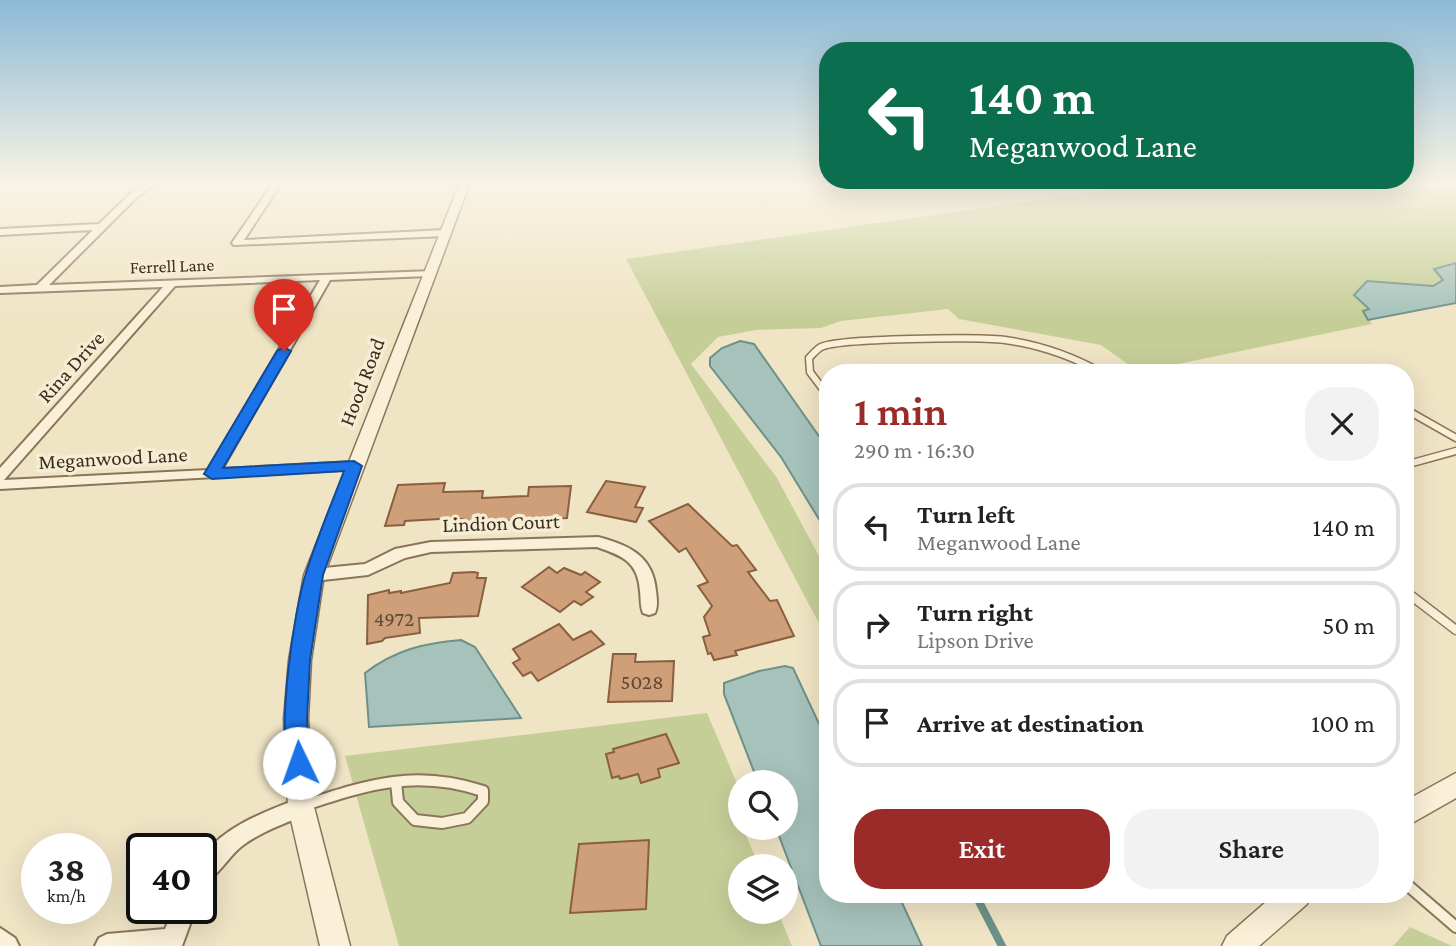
<!DOCTYPE html>
<meta charset="utf-8">
<style>
body{margin:0;font-family:"Crimson Pro",serif;background:#f2f2f2;color:#222;height:100vh;display:flex;flex-direction:column;font-size:26px;white-space:nowrap}
*{box-sizing:border-box;margin:0}
p{font-size:23px;color:#767676}
.icon{flex:none;width:38px;height:38px;fill:none;stroke:currentColor;stroke-width:2;stroke-linecap:round;stroke-linejoin:round}
.map{position:relative;flex:1;overflow:hidden}
.side{position:absolute;left:819px;top:364px;width:595px;height:539px;display:flex;flex-direction:column;background:#fff;border-radius:28px;box-shadow:0 7px 28px #0002}
.side>*{flex:none}
.hud{position:absolute;left:819px;top:42px;width:595px;height:147px;border-radius:28px;box-shadow:0 7px 28px #0002;background:#0b6e4f;color:#fff;overflow:hidden}
.tools{position:absolute;left:728px;top:770px;display:grid;gap:14px}
.tools a{display:grid;place-items:center;width:70px;height:70px;border-radius:50%;background:#fff;box-shadow:0 7px 28px #0002;font-size:35px}
.speed{position:absolute;left:21px;top:833px;display:flex;gap:14px;font-size:35px;font-weight:700;text-align:center}
.speed>*{display:grid;place-content:center;width:91px;height:91px;border-radius:50%;background:#fff;box-shadow:0 7px 28px #0002;line-height:1}
.speed small{font-size:18px;font-weight:400}
.speed .limit{border:4px solid #111;border-radius:10px;background:#fff;color:#111}
.pin{position:absolute;display:grid;place-items:center;width:60px;height:60px;color:#fff;margin:-72px -30px;border-radius:50% 50% 50% 0;rotate:-45deg;box-shadow:0 0 7px #0007}
.pin .icon{rotate:45deg}
.me{position:absolute;width:77px;margin:-38px;rotate:357deg;stroke-linejoin:round;filter:drop-shadow(0 0 5px #0008)}
.turn{display:flex;align-items:center;gap:24px;height:147px;padding:0 35px;font-size:32px}
.turn .icon{width:91px;height:91px;stroke-width:2.5}
.turn b{display:block;font-size:49px;line-height:60px}
.round{display:grid;place-items:center;flex:none;width:74px;height:74px;border-radius:28px;background:#f2f2f2}
.head{display:flex;align-items:center;justify-content:space-between;height:119px;padding:0 35px}
h1{font-size:42px;font-weight:600;line-height:52px;color:#9b2b29}
.action{display:flex;gap:14px;margin-top:auto;padding:14px 35px}
.action a{flex:1;height:80px;border-radius:28px;background:#9b2b29;color:#fff;font-size:28px;font-weight:600;line-height:80px;text-align:center}
.action a+a{background:#f2f2f2;color:#222}
ul{padding:0;list-style:none}
li{display:flex;align-items:center;gap:21px;height:88px;margin:0 14px 10px;padding:0 21px;border:4px solid #e0e0e0;border-radius:28px}
li div{flex:1}
li b{display:block;font-size:26px}
li em{font-style:normal}
.map>svg:first-child{display:block}
.green{fill:#c6ce98}
.water{fill:#a6c2bb;stroke:#6d9189;stroke-width:2}
.lines{fill:none;stroke-linecap:round;stroke-linejoin:round}
.stream{stroke:#6d9189;stroke-width:8}
.building{fill:#ce9f79;stroke:#8a5f3f;stroke-width:2}
.service-far2-casing{stroke:#8b755a;stroke-width:9}
.service-far1-casing{stroke:#8b755a;stroke-width:11}
.service-casing{stroke:#8b755a;stroke-width:14}
.minor-casing{stroke:#8b755a;stroke-width:4}
.tertiary-casing{stroke:#8b755a;stroke-width:3}
.service-far2{stroke:#faf0d8;stroke-width:6}
.service-far1{stroke:#faf0d8;stroke-width:8}
.service{stroke:#faf0d8;stroke-width:10}
.minor{fill:#faf0d8;fill-rule:evenodd}
.tertiary{fill:#faf0d8;fill-rule:evenodd}
.route{fill:#1a73e8;stroke:#114b97;stroke-width:2}
.labels{text-anchor:middle;dominant-baseline:central;stroke-width:7;stroke-linejoin:round;paint-order:stroke}
.far-street-label{font-size:18px;fill:#3a2d1e;stroke:#f6edd4}
.street-label{font-size:21px;fill:#3a2d1e;stroke:#f6edd4}
.near-number-label{font-size:21px;fill:#5f4a35}
</style>
<div class="map">
<svg width="1456" height="946" viewBox="0 0 1456 946">
<rect width="100%" height="100%" fill="#efe4c4"/>
<path class="green" d="M 1144,185 L 1456,185 L 1456,263 L 1434,269 L 1443,280 L 1433,286 L 1415,286 L 1364,311 L 1372,324 L 1139,372 L 1101,345 L 959,319 L 948,309 L 841,321 L 821,328 L 756,330 L 718,337 L 691,364 L 777,478 L 828,573 L 828,625 L 821,627 L 626,259 Z
M 707,713 L 736,781 L 734,807 L 740,828 L 743,828 L 759,866 L 740,866 L 740,912 L 778,912 L 792,946 L 399,946 L 345,756 Z
M 1410,927 L 1452,946 L 1393,946 Z"/>
<path class="water" d="M 1456,263 L 1456,303 L 1368,320 L 1363,311 L 1369,309 L 1354,295 L 1367,281 L 1433,286 L 1443,280 L 1434,269 Z
M 740,341 L 754,344 L 828,449 L 828,534 L 781,457 L 710,366 L 710,358 L 722,348 Z
M 461,640 L 475,647 L 521,718 L 369,727 L 365,673 C 395,650 424,643 461,640 Z
M 785,666 L 793,668 L 828,743 L 828,894 L 898,894 L 922,946 L 821,946 L 776,828 L 786,828 L 786,782 L 758,782 L 724,694 L 724,683 L 759,671 Z"/>
<g class="lines">
<path class="stream" d="M 975,894 L 1002,946"/>
</g>
<path class="building" d="M 606,481 L 645,487 L 635,507 L 643,508 L 636,522 L 587,512 Z
M 445,483 L 443,492 L 483,491 L 482,498 L 528,496 L 529,487 L 571,486 L 567,518 L 473,522 L 457,518 L 405,521 L 404,525 L 385,526 L 398,485 Z
M 688,504 L 732,546 L 737,545 L 756,570 L 748,572 L 770,601 L 777,600 L 794,636 L 735,651 L 737,655 L 714,660 L 711,653 L 708,654 L 703,637 L 710,635 L 704,617 L 712,606 L 698,586 L 708,582 L 686,548 L 679,552 L 649,521 Z
M 549,567 L 557,573 L 564,568 L 581,575 L 585,572 L 600,582 L 586,592 L 593,597 L 581,605 L 574,601 L 560,612 L 522,587 Z
M 474,572 L 478,573 L 477,578 L 486,578 L 478,616 L 419,618 L 420,633 L 385,638 L 382,641 L 367,644 L 368,595 L 389,590 L 389,593 L 401,591 L 401,593 L 450,583 L 453,573 Z
M 559,624 L 573,640 L 591,631 L 604,644 L 538,681 L 531,672 L 523,676 L 513,663 L 520,659 L 513,649 Z
M 613,654 L 636,654 L 635,662 L 674,661 L 672,701 L 608,702 Z
M 666,734 L 679,763 L 658,769 L 660,777 L 641,783 L 638,774 L 620,779 L 619,776 L 612,778 L 606,754 L 614,752 L 613,749 Z
M 649,840 L 646,909 L 570,913 L 579,844 Z"/>
<g class="lines">
<g class="service-far2-casing">
<path id="service-far2" d="M 1321,373 L 1335,369 L 1342,373
M 828,396 L 810,372 L 809,358 C 812,355 817,349 821,347 C 839,338 980,337 1005,340 C 1040,345 1072,356 1102,373
M 1405,409 L 1456,438
M 1405,465 L 1456,451"/>
</g>
<g class="service-far1-casing">
<path id="service-far1" d="M 1405,591 L 1456,630"/>
</g>
<g class="service-casing">
<path id="service" d="M 305,805 C 370,784 416,769 483,791 L 483,801 L 467,818 L 442,823 L 415,820 L 398,802 L 396,782
M 1405,883 L 1456,927"/>
</g>
<g class="minor-casing">
<path id="minor" d="M 143,185 L 153,185 L 135,199 L 49,285 L 433,271 L 433,275 L 429,276 L 330,280 L 222,469 L 354,462 L 361,466 L 359,469 L 0,489 L 0,468 L 163,287 L 0,293 L 0,287 L 37,285 L 93,230 L 0,235 L 0,229 L 99,224 L 129,195 ZM 320,280 L 208,470 L 4,480 L 175,286 Z
M 272,185 L 280,185 L 244,240 L 445,230 L 450,233 L 445,236 L 234,245 L 232,243 Z
M 598,537 C 629,545 653,556 656,591 C 657,599 658,606 655,613 L 649,615 L 643,613 C 640,606 641,599 640,591 C 638,562 623,556 597,547 L 431,552 L 405,558 L 368,575 L 314,581 L 308,579 L 306,575 L 308,571 L 314,569 L 365,564 L 395,549 L 431,542 Z
M 301,798 L 308,800 L 311,807 L 308,814 C 286,823 262,831 242,846 C 228,857 217,878 201,885 L 201,857 C 227,825 264,812 301,798 Z
M 174,908 L 196,908 L 182,946 L 95,946 L 99,938 L 107,934 L 165,929 Z
M 0,928 L 15,938 L 19,946 L 0,946 Z"/>
</g>
<g class="tertiary-casing">
<path id="tertiary" d="M 459,185 L 469,185 L 324,575 L 311,660 L 308,719 L 314,807 L 350,946 L 320,946 L 288,807 L 284,719 L 289,660 L 304,575 Z
M 1456,773 L 1456,798 L 1405,827 L 1405,801 Z
M 1275,894 L 1311,894 L 1307,904 L 1259,946 L 1222,946 L 1227,936 Z"/>
</g>
<use href="#service-far2" class="service-far2"/>
<use href="#service-far1" class="service-far1"/>
<use href="#service" class="service"/>
<use href="#minor" class="minor"/>
<use href="#tertiary" class="tertiary"/>
</g>
<linearGradient id="sky" x2="0" y2="1"><stop stop-color="#8dbad6"/><stop offset="0.58" stop-color="#f8f3e4"/><stop offset="1" stop-color="#f8f3e4" stop-opacity="0"/></linearGradient>
<rect width="1456" height="318" fill="url(#sky)"/>
<path class="route" d="M 284,347 L 291,351 L 223,468 L 354,461 L 362,466 L 323,575 L 310,660 L 307,719 L 310,763 L 307,770 L 299,773 L 291,770 C 275,737 294,609 306,573 C 317,538 331,505 344,471 L 212,479 L 204,474 L 277,351 Z"/>
<g class="labels">
<g class="far-street-label">
<text transform="translate(172 266) rotate(-2)">Ferrell Lane</text>
</g>
<g class="street-label">
<text transform="translate(71 367) rotate(-48)">Rina Drive</text>
<text transform="translate(362 382) rotate(-69)">Hood Road</text>
<text transform="translate(113 458) rotate(-3)">Meganwood Lane</text>
<text transform="translate(501 523) rotate(-2)">Lindion Court</text>
</g>
<g class="near-number-label">
<text x="394" y="619">4972</text>
<text x="642" y="682">5028</text>
</g>
</g>
</svg>
<div class="tools">
<a><svg class="icon" aria-label="search" viewBox="0 0 24 24"><circle cx="10" cy="10" r="6"/><path d="M15 15l6 6"/></svg></a>
<a><svg class="icon" aria-label="layers" viewBox="0 0 24 24"><path d="M12 4l9 5-9 5-9-5zM3 14l9 5 9-5"/></svg></a>
</div>
<div class="speed"><div>38<small>km/h</small></div><div class="limit">40</div></div>
<div class="pin" style="left:284px;top:351px;background:#d93025"><svg class="icon" aria-label="arrive" viewBox="0 0 24 24"><path d="M6 21V4h12l-3 4 3 4H6"/></svg></div>
<svg class="me" style="left:299px;top:763px" viewBox="-20 -20 40 40"><circle r="19" fill="#fff"/><path d="M0-13L10 11 0 6-10 11z" fill="#1a73e8"/></svg>
<div class="hud">
<div class="turn"><svg class="icon" aria-label="left" viewBox="0 0 24 24"><path d="M17 20v-9H6M10 6l-5 5 5 5"/></svg><div><b>140 m</b>Meganwood Lane</div></div>
</div>
<section class="side">
<div class="head"><div><h1>1 min</h1><p>290 m · 16:30</p></div><a class="round"><svg class="icon" aria-label="close" viewBox="0 0 24 24"><path d="M6 6l12 12M18 6L6 18"/></svg></a></div>
<ul>
<li><svg class="icon" aria-label="left" viewBox="0 0 24 24"><path d="M17 20v-9H6M10 6l-5 5 5 5"/></svg><div><b>Turn left</b><p>Meganwood Lane</p></div><em>140 m</em></li>
<li><svg class="icon" aria-label="right" viewBox="0 0 24 24"><path d="M7 20v-9h11M14 6l5 5-5 5"/></svg><div><b>Turn right</b><p>Lipson Drive</p></div><em>50 m</em></li>
<li><svg class="icon" aria-label="arrive" viewBox="0 0 24 24"><path d="M6 21V4h12l-3 4 3 4H6"/></svg><div><b>Arrive at destination</b></div><em>100 m</em></li>
</ul>
<div class="action"><a>Exit</a><a>Share</a></div>
</section>
</div>
